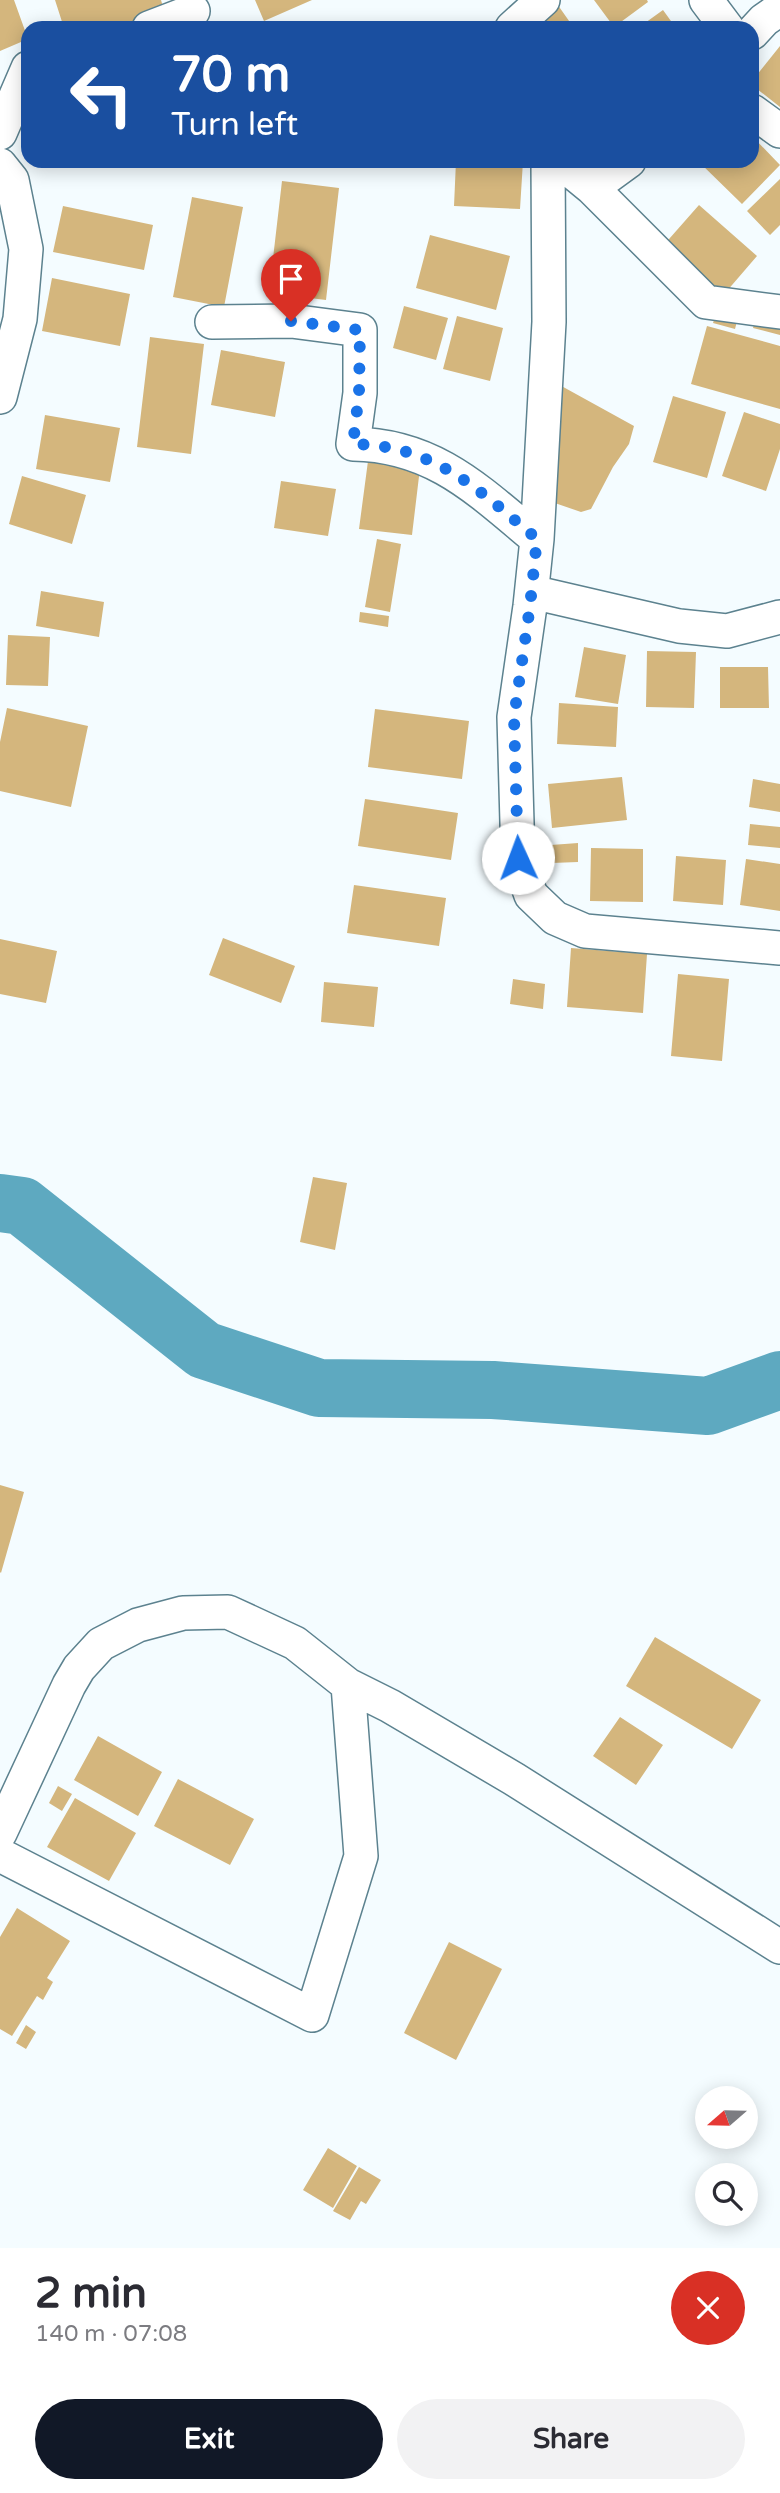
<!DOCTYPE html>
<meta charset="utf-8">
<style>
body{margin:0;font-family:"Varela Round",sans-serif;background:#f2f2f3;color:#2b2b33;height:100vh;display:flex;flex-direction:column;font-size:26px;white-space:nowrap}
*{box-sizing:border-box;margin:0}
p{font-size:23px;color:#7c7c81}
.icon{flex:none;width:38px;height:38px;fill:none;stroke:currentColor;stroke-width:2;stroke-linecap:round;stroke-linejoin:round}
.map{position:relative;height:2248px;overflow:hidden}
.details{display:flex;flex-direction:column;background:#fff;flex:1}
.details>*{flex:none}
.hud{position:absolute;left:21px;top:21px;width:738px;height:147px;border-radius:21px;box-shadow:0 4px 18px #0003;background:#1a4fa0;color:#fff;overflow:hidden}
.needle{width:46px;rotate:250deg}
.fabs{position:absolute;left:695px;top:2086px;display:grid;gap:14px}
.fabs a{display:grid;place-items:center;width:63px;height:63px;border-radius:50%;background:#fff;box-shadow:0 4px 18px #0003;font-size:35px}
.pin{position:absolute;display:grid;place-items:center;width:60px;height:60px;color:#fff;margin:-72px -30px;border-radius:50% 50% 50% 0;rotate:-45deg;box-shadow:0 0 7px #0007}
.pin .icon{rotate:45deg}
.me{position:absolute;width:77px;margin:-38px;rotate:358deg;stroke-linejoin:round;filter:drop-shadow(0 0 5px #0008)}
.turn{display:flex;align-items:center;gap:24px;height:147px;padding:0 35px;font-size:32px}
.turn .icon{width:91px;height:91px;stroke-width:2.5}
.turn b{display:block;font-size:49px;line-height:60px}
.round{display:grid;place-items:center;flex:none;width:74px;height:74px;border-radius:37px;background:#f2f2f3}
.headline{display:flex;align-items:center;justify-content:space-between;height:119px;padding:0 35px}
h1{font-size:42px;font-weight:700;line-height:52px}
.primary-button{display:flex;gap:14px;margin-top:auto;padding:14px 35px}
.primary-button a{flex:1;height:80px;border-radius:42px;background:#111827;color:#fff;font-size:28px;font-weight:700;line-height:80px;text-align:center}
.primary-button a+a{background:#f2f2f3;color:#2b2b33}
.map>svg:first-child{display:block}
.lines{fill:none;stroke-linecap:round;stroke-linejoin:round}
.river{stroke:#5ea9c0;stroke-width:58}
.building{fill:#d4b67d}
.minor-casing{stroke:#5c828f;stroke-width:36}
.minor{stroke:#fff;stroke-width:33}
.route{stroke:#1a73e8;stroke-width:12;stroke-dasharray:0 21.6}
</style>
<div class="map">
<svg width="780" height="2248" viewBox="0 0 780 2248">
<rect width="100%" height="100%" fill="#f4fcff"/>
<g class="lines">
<path class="river" d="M 0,1203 L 22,1206 L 204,1350 L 319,1388 L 493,1390 L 708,1406 L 780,1380"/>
</g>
<path class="building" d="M 0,0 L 14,0 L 28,39 L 0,51 Z
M 55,0 L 161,0 L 166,17 L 132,28 L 64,28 Z
M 255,0 L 312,0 L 264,21 Z
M 594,0 L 647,0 L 648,2 L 614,27 Z
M 555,1 L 574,28 L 519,28 Z
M 663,10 L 676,28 L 638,28 Z
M 780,46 L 780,107 L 752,85 L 752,81 Z
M 752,136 L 780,165 L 742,204 L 698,161 L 752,161 Z
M 456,161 L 523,161 L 520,209 L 454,206 Z
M 780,179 L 780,225 L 770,235 L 747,211 Z
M 282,181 L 339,188 L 326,300 L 269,293 Z
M 192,197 L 243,207 L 224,307 L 173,297 Z
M 699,205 L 757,256 L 720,299 L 662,247 Z
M 63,206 L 153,225 L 144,270 L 53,252 Z
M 430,235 L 510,256 L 496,310 L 416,288 Z
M 52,278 L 130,294 L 120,346 L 42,331 Z
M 404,306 L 448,318 L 436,360 L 393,348 Z
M 717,311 L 738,317 L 735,329 L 713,323 Z
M 457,316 L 503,328 L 490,381 L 443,369 Z
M 756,317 L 780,324 L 780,335 L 753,328 Z
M 707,326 L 780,346 L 780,409 L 691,384 Z
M 150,337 L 204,344 L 191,454 L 137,447 Z
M 221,350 L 285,362 L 275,417 L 211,405 Z
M 556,383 L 634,426 L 629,444 L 613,467 L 591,509 L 581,512 L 549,501 Z
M 673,396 L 726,412 L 707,478 L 653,462 Z
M 744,412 L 780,424 L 780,449 L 766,491 L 722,476 Z
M 45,415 L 120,428 L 110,482 L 36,469 Z
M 368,461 L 420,468 L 412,535 L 359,529 Z
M 22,476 L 86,495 L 72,544 L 9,524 Z
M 281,481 L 336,489 L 328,536 L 274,528 Z
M 377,539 L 401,544 L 390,612 L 365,607 Z
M 41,591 L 104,602 L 99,637 L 36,626 Z
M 360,612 L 389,616 L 388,627 L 359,622 Z
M 8,635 L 50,637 L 48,686 L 6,685 Z
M 584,647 L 626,655 L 618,704 L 575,697 Z
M 647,651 L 696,652 L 694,708 L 646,707 Z
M 720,667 L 768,667 L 769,708 L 720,708 Z
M 559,703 L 618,707 L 616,747 L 557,744 Z
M 7,708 L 88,726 L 71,807 L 0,791 L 0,742 Z
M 375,709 L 469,721 L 462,779 L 368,767 Z
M 622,777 L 627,820 L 552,828 L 548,784 Z
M 753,779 L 780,784 L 780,812 L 749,807 Z
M 365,799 L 458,813 L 451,860 L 358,846 Z
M 750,824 L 780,827 L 780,848 L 748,845 Z
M 578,843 L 578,862 L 552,863 L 551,845 Z
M 591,848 L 643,849 L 643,902 L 590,901 Z
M 676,856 L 726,860 L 723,905 L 673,901 Z
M 746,859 L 780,864 L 780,911 L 740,905 Z
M 354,885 L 446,898 L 439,946 L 347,933 Z
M 223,938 L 295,966 L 281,1003 L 209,975 Z
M 0,939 L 57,951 L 46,1003 L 0,994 Z
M 571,948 L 647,954 L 643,1013 L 567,1007 Z
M 678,974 L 729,979 L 722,1061 L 671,1056 Z
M 513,979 L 545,984 L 543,1009 L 510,1004 Z
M 324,982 L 378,987 L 374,1027 L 321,1022 Z
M 313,1177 L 347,1183 L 335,1250 L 300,1242 Z
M 0,1485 L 24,1492 L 1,1573 L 0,1572 Z
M 655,1637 L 761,1700 L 732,1749 L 626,1686 Z
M 620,1717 L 663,1745 L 636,1785 L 593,1756 Z
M 98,1736 L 162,1772 L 138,1816 L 74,1780 Z
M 178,1779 L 254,1819 L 230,1865 L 154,1826 Z
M 58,1786 L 72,1794 L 62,1811 L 49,1803 Z
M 75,1798 L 136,1833 L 109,1881 L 47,1847 Z
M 17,1908 L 70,1941 L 47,1978 L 53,1982 L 43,2000 L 37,1996 L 12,2036 L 0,2029 L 0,1937 Z
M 449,1942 L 502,1969 L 456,2060 L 404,2033 Z
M 26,2025 L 36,2032 L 26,2049 L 16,2043 Z
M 328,2148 L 357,2166 L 333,2208 L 303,2190 Z
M 359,2167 L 381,2180 L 366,2204 L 361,2201 L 350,2220 L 333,2211 Z"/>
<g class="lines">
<g class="minor-casing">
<path id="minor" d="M 706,0 L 727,28
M 149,28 L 193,11
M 512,28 L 543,0
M 752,33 L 764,20 L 780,9
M 752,111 L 780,131
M 0,133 L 28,68
M 548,161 L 549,322 L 537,539 L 530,606 L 514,717 L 518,858 L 531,895 L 555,918 L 585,931 L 780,948
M 559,161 L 592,188 L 706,302 L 780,312
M 0,165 L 12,180 L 26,249 L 20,319 L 0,397
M 592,188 L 629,161
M 212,322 L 291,321 L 360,330 L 360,393 L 353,444 C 434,445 479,491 537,539
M 532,592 L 679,626 L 727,631 L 780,617
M 0,1833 L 69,1685 L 79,1668 L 101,1644 L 138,1625 L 183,1613 L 228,1612 L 295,1643 L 348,1685 L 390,1706 L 514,1779 L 780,1947
M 0,1855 L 312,2015 L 361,1856 L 348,1685"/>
</g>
<use href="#minor" class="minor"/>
</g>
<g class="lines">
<path class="route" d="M 291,321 L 360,330 L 359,393 L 353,444 C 434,445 479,490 537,539 L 530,606 L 514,717 L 518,858"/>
</g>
</svg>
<div class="fabs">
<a><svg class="needle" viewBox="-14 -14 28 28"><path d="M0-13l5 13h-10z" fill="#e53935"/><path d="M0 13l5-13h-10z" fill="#7c7c81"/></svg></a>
<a><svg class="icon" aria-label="search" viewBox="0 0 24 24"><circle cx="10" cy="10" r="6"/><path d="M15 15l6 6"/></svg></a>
</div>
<div class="pin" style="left:291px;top:321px;background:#d93025"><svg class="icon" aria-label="arrive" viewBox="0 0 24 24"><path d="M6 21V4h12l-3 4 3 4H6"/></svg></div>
<svg class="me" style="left:518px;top:858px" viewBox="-20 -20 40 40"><circle r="19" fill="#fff"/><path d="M0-13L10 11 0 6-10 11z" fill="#1a73e8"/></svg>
<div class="hud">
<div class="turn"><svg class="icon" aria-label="left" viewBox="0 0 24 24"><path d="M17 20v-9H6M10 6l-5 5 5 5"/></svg><div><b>70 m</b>Turn left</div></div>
</div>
</div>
<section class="details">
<div class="headline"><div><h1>2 min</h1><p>140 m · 07:08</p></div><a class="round" style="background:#d93025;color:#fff"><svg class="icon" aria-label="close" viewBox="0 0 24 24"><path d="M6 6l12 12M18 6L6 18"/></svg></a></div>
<div class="primary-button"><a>Exit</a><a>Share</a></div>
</section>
